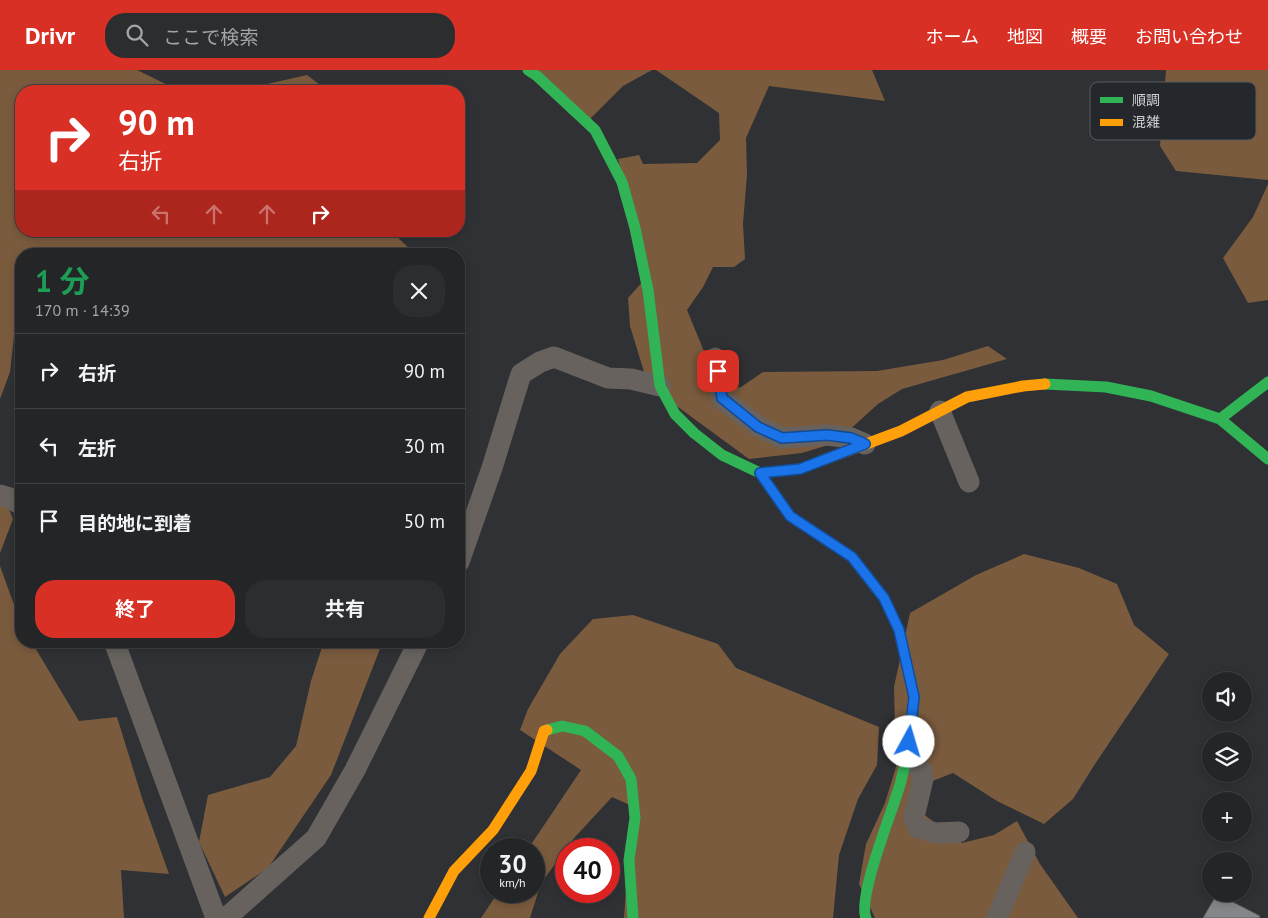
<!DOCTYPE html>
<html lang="ja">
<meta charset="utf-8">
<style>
body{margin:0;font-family:"PT Sans","Noto Sans JP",sans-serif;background:#2b2d2f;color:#f1f3f6;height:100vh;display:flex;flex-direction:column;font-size:19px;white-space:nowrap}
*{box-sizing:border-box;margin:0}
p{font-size:16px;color:#a3a5a7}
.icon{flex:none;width:28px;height:28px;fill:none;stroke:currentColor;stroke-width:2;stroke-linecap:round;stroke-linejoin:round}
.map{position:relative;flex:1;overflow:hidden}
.drawer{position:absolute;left:15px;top:178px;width:450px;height:400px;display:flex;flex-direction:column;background:#232527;border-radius:20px;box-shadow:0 2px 8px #0003,0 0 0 1px #404244}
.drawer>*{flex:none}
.guide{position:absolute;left:15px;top:15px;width:450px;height:152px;border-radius:20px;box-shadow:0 2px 8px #0003,0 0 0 1px #404244;background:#d93025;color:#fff;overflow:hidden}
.fabs{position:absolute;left:1202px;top:602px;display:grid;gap:10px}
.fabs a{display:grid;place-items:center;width:50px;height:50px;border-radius:50%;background:#232527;box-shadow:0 2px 8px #0003,0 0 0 1px #404244;font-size:25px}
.speed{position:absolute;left:480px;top:768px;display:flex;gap:10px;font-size:25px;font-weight:700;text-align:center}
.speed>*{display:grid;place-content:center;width:65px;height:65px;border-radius:50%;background:#232527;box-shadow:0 2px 8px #0003,0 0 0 1px #404244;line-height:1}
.speed small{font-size:12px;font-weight:400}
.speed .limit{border:8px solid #d22;background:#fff;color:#111}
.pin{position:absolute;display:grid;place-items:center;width:42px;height:42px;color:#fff;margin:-21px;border-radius:10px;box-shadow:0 2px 8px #0006}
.me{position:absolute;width:55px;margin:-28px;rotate:6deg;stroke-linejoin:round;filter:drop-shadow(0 0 4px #0008)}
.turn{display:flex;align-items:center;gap:18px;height:105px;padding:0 20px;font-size:22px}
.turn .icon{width:65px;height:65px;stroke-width:2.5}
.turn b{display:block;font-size:35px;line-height:42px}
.lanes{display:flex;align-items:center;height:48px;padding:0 20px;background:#0003;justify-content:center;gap:25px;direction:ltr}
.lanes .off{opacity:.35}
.round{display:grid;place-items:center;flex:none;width:52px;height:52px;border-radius:20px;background:#2b2d2f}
.head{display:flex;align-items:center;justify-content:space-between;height:85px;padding:0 20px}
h1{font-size:30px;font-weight:700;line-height:38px;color:#1e9e55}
.cta{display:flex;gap:10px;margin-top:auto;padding:10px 20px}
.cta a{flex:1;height:58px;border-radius:20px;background:#d93025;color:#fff;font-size:20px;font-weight:700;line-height:58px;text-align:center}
.cta a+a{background:#2b2d2f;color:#f1f3f6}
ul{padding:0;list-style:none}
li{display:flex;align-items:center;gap:15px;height:75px;padding:0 20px;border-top:1px solid #404244}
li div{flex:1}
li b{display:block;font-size:19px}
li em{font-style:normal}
header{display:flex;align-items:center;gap:30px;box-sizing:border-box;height:70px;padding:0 25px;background:#d93025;color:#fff}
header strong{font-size:24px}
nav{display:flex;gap:28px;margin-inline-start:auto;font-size:18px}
.search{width:350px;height:45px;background:#2b2d2f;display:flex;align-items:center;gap:12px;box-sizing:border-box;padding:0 18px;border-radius:20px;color:#a3a5a7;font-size:19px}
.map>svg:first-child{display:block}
.forest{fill:#7a5b3e}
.building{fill:#858689;stroke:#5d5e60}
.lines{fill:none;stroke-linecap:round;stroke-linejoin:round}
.street{stroke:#67625e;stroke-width:21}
.fast{stroke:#30b455;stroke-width:11}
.slow{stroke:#ff9f0a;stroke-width:11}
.route-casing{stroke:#114b97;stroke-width:12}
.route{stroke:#1a73e8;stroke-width:9}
.key{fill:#24272b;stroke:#585a5e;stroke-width:1}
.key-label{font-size:14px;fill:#d0d1d4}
</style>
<header>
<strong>Drivr</strong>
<div class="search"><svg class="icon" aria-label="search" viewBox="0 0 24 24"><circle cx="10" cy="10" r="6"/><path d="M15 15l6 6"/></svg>ここで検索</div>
<nav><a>ホーム</a><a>地図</a><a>概要</a><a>お問い合わせ</a></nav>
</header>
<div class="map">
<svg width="1268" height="848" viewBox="0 0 1268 848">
<rect width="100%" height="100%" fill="#2f3134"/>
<path class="forest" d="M 0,0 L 137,0 L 176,19 L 202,21 L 21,21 L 21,161 L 391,161 L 415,184 L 21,184 L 21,221 L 19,221 L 10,302 L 0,329 Z
M 535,0 L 652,0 L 623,16 L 589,50 Z
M 656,0 L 872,0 L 885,31 L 769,16 L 746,68 L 747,104 L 743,154 L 745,189 L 734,197 L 713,197 L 703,217 L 687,240 L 720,320 L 741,317 L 763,302 L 877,301 L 943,290 L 988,276 L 1007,289 L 902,319 L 878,334 L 835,373 L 802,383 L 749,389 L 648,315 L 630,256 L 628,228 L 646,208 L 618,89 L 639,85 L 643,94 L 697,93 L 720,70 L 719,43 Z
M 1166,0 L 1268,0 L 1268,110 L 1176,101 L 1160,76 Z
M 307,5 L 328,21 L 237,21 Z
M 1268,114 L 1268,230 L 1248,233 L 1223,188 L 1253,147 Z
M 459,348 L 465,354 L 459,382 Z
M 0,421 L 2,422 L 13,449 L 0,483 Z
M 1024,484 L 1079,498 L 1117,514 L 1134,555 L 1169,584 L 1095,694 L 1073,729 L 1044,754 L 997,731 L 953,703 L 930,712 L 922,743 L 962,773 L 994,765 L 1017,751 L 1040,794 L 1078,848 L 875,848 L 859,814 L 866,774 L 885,733 L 896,697 L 894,617 L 910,543 L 976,505 Z
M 0,496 L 21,554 L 21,571 L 31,571 L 79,651 L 117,647 L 143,731 L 169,804 L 121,800 L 124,848 L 0,848 Z
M 633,545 L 718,574 L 736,598 L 879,657 L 877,695 L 858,729 L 839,785 L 833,848 L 624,848 L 632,736 L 612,727 L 575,767 L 541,813 L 530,848 L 481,848 L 499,821 L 534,821 L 534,779 L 528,779 L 581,700 L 520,660 L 528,639 L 560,584 L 593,549 Z
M 324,571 L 383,571 L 331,705 L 268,798 L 225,827 L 199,772 L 208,725 L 270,707 L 296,676 L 311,611 Z"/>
<path class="building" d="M 1217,824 L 1260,846 L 1259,848 L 1203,848 Z"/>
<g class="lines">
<path class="street" d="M 715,288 L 722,329 L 759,357 L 782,368 L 827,365 L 851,368 L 865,374
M 940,341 L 969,412
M 0,425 L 10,428 L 21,435
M 459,492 L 492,398 L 521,304 L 540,292 L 554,287 L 608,308 L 631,309 L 660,316
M 114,571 L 216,848
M 906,690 L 921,699 L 923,709 L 914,747 L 918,758 L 936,763 L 959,762
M 226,848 L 316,768 L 355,700 L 419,571
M 997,848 L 1025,782"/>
<path class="fast" d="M 528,0 L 537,6 L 595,60 L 622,112 L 635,158 L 648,220 L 660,316 L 675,344 L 694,363 L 722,385 L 760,403 L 800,399 L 823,390
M 1045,314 L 1106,317 L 1151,326 L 1220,349 L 1268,389
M 1220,349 L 1268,312
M 547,660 L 562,656 L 585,661 L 618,686 L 631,709 L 635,748 L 629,790 L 633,848
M 866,848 C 857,826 894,738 901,711 C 906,691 909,670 911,650"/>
<path class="slow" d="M 823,390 L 901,361 L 967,327 L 1023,316 L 1045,314
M 760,403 L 790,446 L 852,487 L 884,528 L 899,560 L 914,627 L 911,650
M 429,848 L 454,801 L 493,760 L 531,701 L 544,661 L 547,660"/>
</g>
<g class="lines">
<g class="route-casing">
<path id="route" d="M 718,301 L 722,328 L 758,357 L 782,368 L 827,365 L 851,368 L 865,374 L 800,399 L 760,403 L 790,446 L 852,487 L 884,528 L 899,560 L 914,627 L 909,672"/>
</g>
<use href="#route" class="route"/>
</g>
<rect x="1090" y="12" width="166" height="58" rx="8" class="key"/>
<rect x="1100" y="27" width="23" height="6" fill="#30b455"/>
<rect x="1100" y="49" width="23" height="7" fill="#ff9f0a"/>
<g class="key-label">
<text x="1132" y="35">順調</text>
<text x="1132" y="57">混雑</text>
</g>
</svg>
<div class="fabs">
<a><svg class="icon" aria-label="sound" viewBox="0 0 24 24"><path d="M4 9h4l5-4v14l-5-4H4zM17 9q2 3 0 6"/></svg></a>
<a><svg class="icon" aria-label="layers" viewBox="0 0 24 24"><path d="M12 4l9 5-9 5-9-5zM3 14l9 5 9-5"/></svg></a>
<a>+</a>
<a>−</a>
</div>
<div class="speed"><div>30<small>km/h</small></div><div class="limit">40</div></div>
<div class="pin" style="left:718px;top:301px;background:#d93025"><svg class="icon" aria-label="arrive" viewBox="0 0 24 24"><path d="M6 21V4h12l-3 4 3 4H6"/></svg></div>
<svg class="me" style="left:909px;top:672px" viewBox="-20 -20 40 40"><circle r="19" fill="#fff"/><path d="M0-13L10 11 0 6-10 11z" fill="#1a73e8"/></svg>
<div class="guide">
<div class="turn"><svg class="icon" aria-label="right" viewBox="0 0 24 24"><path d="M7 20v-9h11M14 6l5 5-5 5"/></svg><div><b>90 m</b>右折</div></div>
<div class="lanes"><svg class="icon off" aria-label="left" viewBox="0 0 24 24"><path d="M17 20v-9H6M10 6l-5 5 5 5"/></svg><svg class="icon off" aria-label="ahead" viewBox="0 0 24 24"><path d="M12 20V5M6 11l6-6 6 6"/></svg><svg class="icon off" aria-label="ahead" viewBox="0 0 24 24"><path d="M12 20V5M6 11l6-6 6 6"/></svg><svg class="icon" aria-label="right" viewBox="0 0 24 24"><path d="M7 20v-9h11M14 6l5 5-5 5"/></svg></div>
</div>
<section class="drawer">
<div class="head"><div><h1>1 分</h1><p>170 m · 14:39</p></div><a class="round"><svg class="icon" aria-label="close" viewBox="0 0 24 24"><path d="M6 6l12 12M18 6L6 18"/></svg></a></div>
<ul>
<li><svg class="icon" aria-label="right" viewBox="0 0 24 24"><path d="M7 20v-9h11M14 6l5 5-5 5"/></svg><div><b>右折</b></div><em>90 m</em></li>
<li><svg class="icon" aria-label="left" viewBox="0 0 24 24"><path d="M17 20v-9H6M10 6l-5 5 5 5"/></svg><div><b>左折</b></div><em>30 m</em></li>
<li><svg class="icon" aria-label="arrive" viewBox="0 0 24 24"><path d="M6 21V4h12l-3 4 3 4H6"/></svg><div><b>目的地に到着</b></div><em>50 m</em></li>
</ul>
<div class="cta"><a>終了</a><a>共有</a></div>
</section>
</div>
